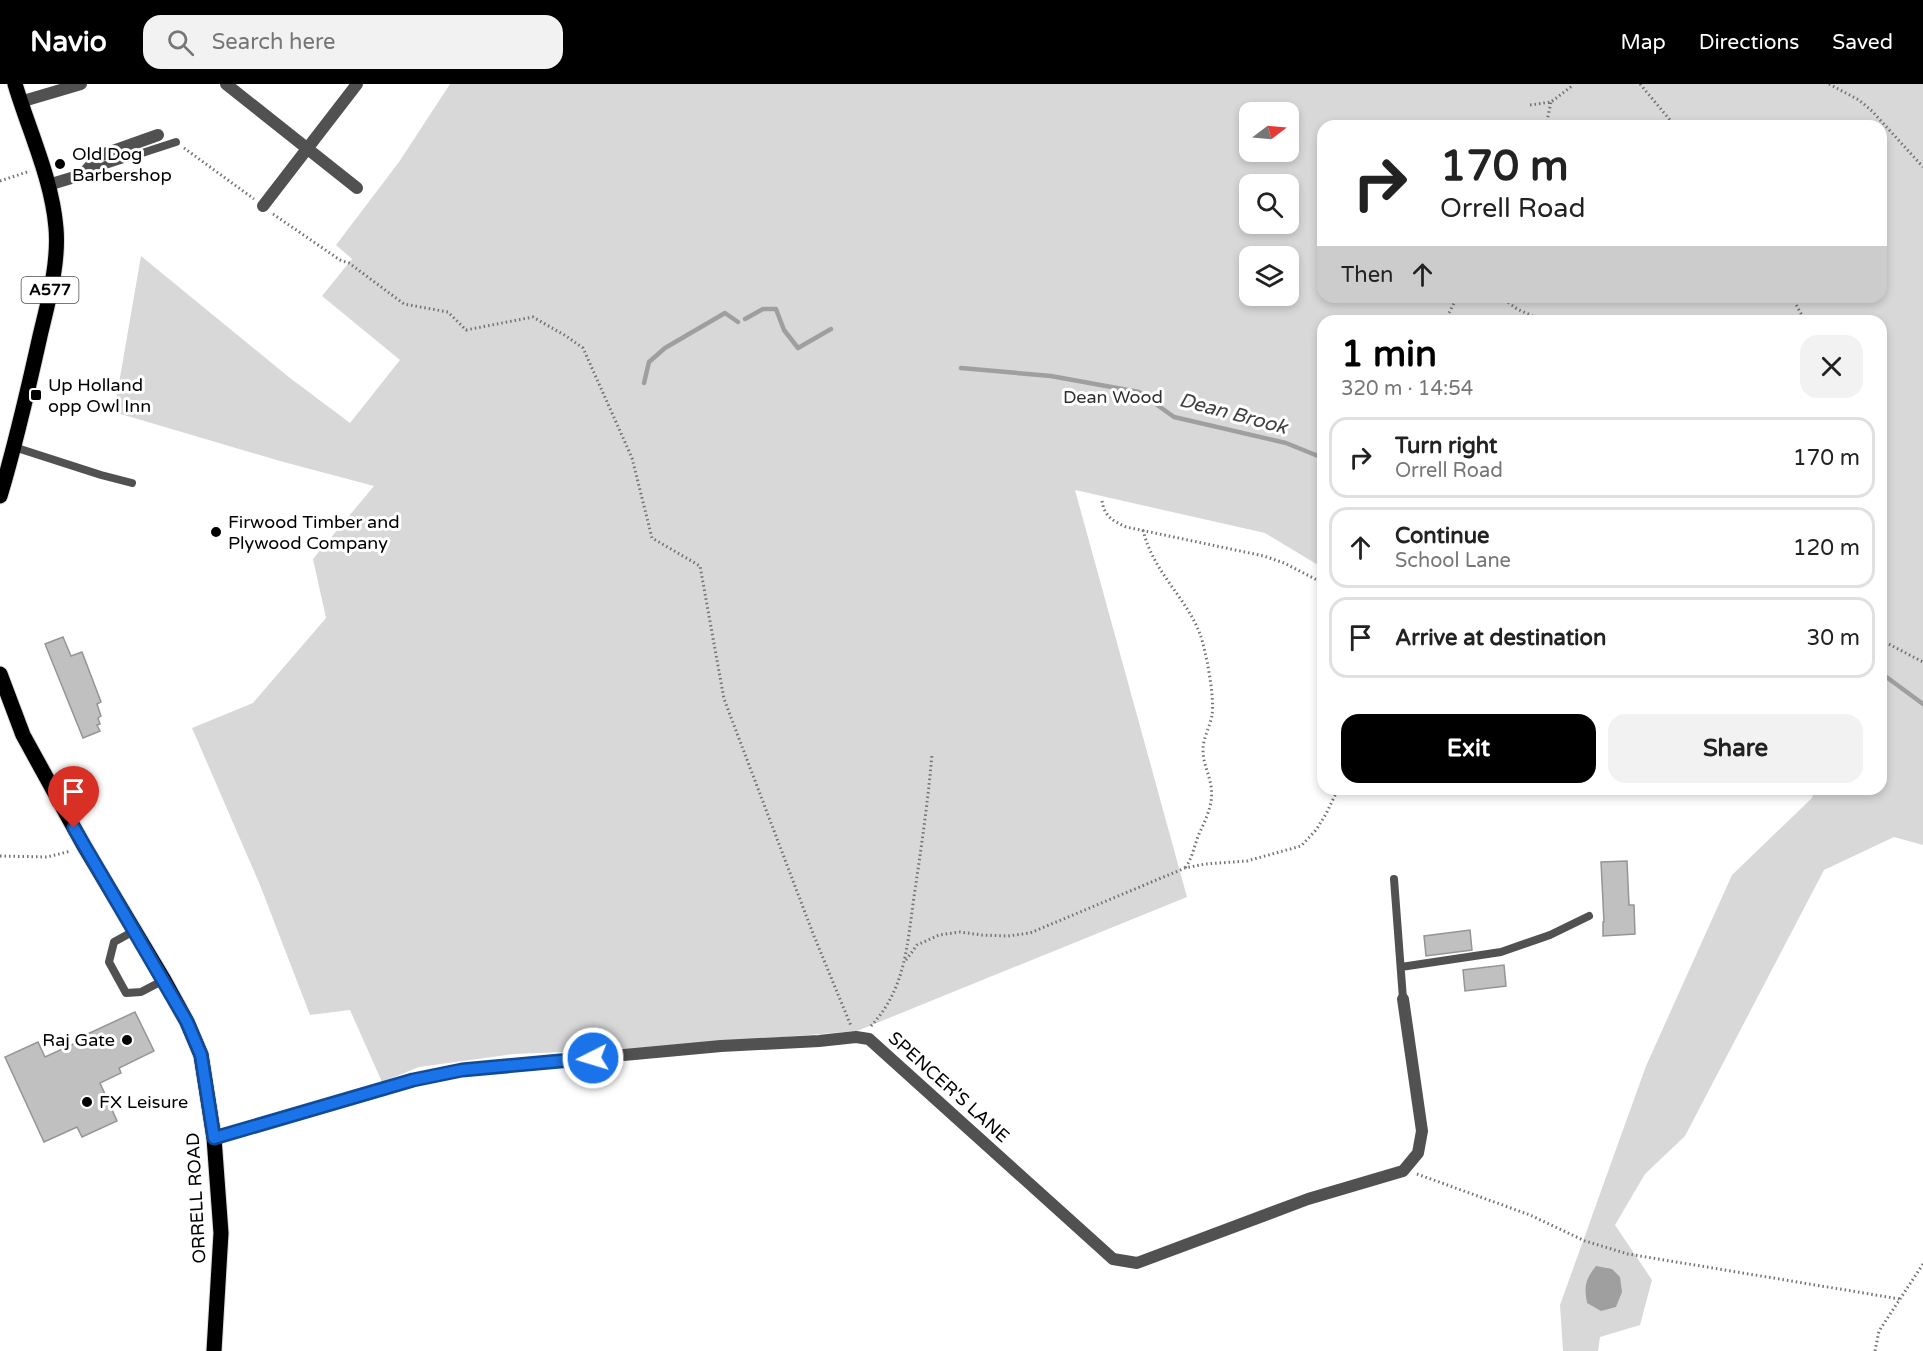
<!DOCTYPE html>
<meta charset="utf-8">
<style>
body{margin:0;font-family:"Varela Round",sans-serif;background:#f2f2f2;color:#222;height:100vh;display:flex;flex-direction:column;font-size:22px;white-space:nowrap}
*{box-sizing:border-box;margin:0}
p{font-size:20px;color:#767676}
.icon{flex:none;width:33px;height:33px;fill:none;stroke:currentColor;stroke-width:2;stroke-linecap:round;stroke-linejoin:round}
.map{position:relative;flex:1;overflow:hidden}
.drawer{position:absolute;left:1317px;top:231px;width:570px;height:480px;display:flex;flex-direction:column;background:#fff;border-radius:18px;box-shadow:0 3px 9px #0003}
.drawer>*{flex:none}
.top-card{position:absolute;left:1317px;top:36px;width:570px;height:183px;border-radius:18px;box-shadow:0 3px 9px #0003;background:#fff;color:#222;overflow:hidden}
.needle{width:39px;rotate:74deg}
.fabs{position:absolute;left:1239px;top:18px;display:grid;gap:12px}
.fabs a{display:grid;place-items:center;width:60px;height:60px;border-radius:12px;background:#fff;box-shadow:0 3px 9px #0003;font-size:30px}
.pin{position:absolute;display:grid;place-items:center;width:51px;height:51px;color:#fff;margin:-62px -26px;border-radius:50% 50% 50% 0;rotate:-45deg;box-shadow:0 0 6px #0007}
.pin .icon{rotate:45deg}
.me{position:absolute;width:66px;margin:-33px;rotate:265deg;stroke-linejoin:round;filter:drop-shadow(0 0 4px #0008)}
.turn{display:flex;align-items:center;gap:21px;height:126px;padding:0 24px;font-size:27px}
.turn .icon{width:78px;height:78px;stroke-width:2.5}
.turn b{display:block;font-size:42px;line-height:51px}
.then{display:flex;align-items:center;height:57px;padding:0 24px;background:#0003;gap:12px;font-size:22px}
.round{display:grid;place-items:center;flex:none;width:63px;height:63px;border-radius:18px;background:#f2f2f2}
.summary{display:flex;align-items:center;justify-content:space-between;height:102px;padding:0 24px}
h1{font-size:36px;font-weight:700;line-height:45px;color:#000}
.button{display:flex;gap:12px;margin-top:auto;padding:12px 24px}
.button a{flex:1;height:69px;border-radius:18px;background:#000;color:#fff;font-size:24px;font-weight:700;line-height:69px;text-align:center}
.button a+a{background:#f2f2f2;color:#222}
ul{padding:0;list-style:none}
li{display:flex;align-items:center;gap:18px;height:81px;margin:0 12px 9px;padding:0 12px;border:3px solid #e0e0e0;border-radius:18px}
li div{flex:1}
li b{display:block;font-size:22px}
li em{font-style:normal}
header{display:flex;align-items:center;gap:36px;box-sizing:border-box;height:84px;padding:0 30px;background:#000;color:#fff}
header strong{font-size:28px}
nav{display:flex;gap:33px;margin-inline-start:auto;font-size:21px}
.search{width:420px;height:54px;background:#f2f2f2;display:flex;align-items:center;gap:15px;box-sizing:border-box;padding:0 21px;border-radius:18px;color:#767676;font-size:22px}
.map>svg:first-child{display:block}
.green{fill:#d8d8d8;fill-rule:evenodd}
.water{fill:#9f9f9f}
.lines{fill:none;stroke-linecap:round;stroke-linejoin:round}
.stream{stroke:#9f9f9f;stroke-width:4.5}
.building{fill:#c0c0c0;stroke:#959595;stroke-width:1.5}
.primary-casing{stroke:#dbdbdb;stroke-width:17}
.path{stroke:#737373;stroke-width:3;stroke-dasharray:1.5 3;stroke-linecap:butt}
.lane{stroke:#515151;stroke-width:8}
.street{stroke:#515151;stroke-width:12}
.primary{stroke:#000;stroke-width:15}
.route-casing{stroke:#114b97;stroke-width:15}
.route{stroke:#1a73e8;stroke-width:10}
.poi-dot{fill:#000;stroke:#fff;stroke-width:2}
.labels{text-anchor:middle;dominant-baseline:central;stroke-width:6;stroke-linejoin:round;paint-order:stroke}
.shield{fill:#fff;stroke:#4c4c4c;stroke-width:1.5}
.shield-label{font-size:16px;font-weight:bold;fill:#000}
.poi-label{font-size:18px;fill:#000;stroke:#fff;text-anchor:start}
.park-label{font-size:18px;fill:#2f2f2f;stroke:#fff}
.street-label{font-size:18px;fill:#000;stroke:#fff}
.water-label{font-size:20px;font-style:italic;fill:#404040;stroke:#fff}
</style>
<header>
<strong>Navio</strong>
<div class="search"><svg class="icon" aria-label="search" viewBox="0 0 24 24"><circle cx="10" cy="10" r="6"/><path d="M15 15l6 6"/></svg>Search here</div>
<nav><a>Map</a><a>Directions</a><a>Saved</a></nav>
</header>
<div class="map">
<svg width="1923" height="1267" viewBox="0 0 1923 1267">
<rect width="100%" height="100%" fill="#fff"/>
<path class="green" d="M 450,0 L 1923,0 L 1923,761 L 1894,753 L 1824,786 L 1685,1052 L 1645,1090 L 1615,1141 L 1652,1196 L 1640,1241 L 1600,1253 L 1598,1267 L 1563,1267 L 1560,1221 L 1646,982 L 1732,791 L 1812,714 L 1814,705 L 1881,705 L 1881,237 L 1323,237 L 1323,484 L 1265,449 L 1075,406 L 1187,813 L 857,947 L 636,965 L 514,970 L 419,983 L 382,998 L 350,926 L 310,931 L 260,801 L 192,644 L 253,619 L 326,534 L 313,475 L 374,402 L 280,377 L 114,328 L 141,172 L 290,294 L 350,339 L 400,276 L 322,212 L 352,175 L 336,161 L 399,78 ZM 1250,28 L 1288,28 L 1288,68 L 1250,68 ZM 1323,42 L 1881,42 L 1881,213 L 1323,213 ZM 1250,100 L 1288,100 L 1288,140 L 1250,140 ZM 1250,172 L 1288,172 L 1288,212 L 1250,212 Z"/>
<path class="water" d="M 1596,1182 L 1612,1185 L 1620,1193 L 1622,1208 L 1616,1223 L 1601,1227 L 1587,1219 C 1584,1202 1585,1196 1596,1182 Z"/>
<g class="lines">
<path class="stream" d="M 745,235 L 763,225 L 776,225 L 784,246 L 798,264 L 831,245
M 961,284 L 1051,292 L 1139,308 L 1174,333 L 1286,359 L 1323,374
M 644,299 L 649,278 L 665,264 L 725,229 L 738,238
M 1881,589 L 1923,620"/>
</g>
<path class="building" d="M 63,553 L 71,572 L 82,568 L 101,618 L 97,620 L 101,632 L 98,634 L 100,640 L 97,641 L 100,647 L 83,654 L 45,560 Z
M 1627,777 L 1629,821 L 1634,821 L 1635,850 L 1603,852 L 1603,838 L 1604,838 L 1601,778 Z
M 1470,846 L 1472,866 L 1426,872 L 1424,852 Z
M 1504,881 L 1506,902 L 1465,907 L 1463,886 Z
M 135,928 L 154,967 L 119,984 L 121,989 L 100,999 L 117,1037 L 82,1053 L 77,1043 L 44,1058 L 5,973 L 38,958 L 45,973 L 80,957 L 79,954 Z"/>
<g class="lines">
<g class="primary-casing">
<path id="primary" d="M 0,412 C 16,359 28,306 40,252 C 48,218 59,180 56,144 C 52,95 29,47 15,0
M 0,590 L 23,651 L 84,762 L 164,896 L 187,938 L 201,971 L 214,1054 L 221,1149 L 214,1267"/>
</g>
<path class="path" d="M 1640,0 L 1675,42
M 1829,0 L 1859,16 L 1872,27 L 1923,83
M 1530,21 L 1551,18 L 1572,2
M 1546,42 L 1551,18
M 184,64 L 254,115
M 0,97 L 30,87
M 273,130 L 340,176 L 349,179 L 404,220 L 448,228 L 466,246 L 533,233 L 566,252 L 583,264 L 632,374 L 652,454 L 700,482 L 724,615 L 812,847 L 851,942
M 1501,213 L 1517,225 L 1544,237
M 1792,213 L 1805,237
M 1445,237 L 1457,213
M 1102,417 C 1104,432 1113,437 1126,443 L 1264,472 L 1284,479 L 1323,499
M 1143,446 C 1153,488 1186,513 1200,550 C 1206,566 1215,615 1212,631 C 1210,643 1203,654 1203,666 C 1203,679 1209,690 1211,702 C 1214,719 1206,735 1199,750 C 1194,762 1193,773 1185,784
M 1881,556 L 1923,578
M 0,772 L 47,773 L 71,767
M 906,876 L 917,861 L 939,851 L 960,848 L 982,851 L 1008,852 L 1030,849 L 1185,784 L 1205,780 L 1247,777 L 1301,762 L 1316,746 L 1326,730 L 1338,705
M 871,942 C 906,904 907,861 914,813 C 921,765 928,718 932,670
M 1417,1090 L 1530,1131 L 1585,1157 L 1628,1170 L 1900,1215
M 1875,1267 L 1879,1247 L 1923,1180"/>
<path class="lane" d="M 87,87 L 176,58
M 14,363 L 101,391 L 132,399
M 1394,795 L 1403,915
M 134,847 L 114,858 L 109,878 L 126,909 L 141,908 L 164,896
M 1401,883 L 1501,868 L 1550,851 L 1589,832"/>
<path class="street" d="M 226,0 L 357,104
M 20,18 L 81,0
M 48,101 L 78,92 L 85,88 L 99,72 L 158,51
M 263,122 L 357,0
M 214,1054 L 413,996 L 462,986 L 721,962 L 819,957 L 856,953 L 869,955 L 1113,1175 L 1137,1179 L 1308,1115 L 1403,1087 L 1418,1069 L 1422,1047 L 1403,915"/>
<use href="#primary" class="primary"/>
</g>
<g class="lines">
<g class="route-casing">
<path id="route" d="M 74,744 L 187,938 L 201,971 L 214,1054 L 413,996 L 462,986 L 593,974"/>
</g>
<use href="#route" class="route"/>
</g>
<g class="poi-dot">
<circle cx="60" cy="80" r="6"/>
<rect x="30" y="305" width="12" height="12" rx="3"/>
<circle cx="216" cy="448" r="6"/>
<circle cx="127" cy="956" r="6"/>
<circle cx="87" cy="1018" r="6"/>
</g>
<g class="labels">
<rect class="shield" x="21.5" y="193" width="57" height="26" rx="4.5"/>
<g class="shield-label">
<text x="50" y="206">A577</text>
</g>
<g class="poi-label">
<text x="72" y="70">Old Dog<tspan x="72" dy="21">Barbershop</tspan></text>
<text x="48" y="301">Up Holland<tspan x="48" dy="21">opp Owl Inn</tspan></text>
<text x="228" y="438">Firwood Timber and<tspan x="228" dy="21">Plywood Company</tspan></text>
<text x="115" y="956" text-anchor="end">Raj Gate</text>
<text x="99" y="1018">FX Leisure</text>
</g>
<g class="park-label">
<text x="1113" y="313">Dean Wood</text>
</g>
<g class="street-label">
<text transform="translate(949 1003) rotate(42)">SPENCER'S LANE</text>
<text transform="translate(196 1114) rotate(-93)">ORRELL ROAD</text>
</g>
<g class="water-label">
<text transform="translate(1233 330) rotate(15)">Dean Brook</text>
</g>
</g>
</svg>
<div class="fabs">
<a><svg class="needle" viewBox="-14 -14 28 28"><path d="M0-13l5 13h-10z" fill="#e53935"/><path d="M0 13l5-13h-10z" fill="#767676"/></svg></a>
<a><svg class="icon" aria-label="search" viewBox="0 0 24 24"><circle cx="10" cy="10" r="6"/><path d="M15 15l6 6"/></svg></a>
<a><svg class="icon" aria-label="layers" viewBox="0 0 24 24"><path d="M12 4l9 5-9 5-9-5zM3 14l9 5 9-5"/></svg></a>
</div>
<div class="pin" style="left:74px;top:744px;background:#d93025"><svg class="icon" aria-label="arrive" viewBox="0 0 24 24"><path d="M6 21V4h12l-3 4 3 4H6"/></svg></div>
<svg class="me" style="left:593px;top:974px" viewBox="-20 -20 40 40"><circle r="17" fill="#1a73e8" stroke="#fff" stroke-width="3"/><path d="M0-11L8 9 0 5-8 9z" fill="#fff"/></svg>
<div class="top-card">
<div class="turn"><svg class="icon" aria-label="right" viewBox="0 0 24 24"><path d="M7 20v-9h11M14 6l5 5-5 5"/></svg><div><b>170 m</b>Orrell Road</div></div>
<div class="then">Then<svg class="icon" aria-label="ahead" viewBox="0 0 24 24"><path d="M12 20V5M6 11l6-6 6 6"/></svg></div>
</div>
<section class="drawer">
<div class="summary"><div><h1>1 min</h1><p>320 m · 14:54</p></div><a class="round"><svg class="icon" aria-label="close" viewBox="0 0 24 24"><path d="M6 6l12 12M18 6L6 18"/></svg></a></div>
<ul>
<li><svg class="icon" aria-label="right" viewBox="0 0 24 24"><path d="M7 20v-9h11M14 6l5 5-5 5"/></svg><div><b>Turn right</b><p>Orrell Road</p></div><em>170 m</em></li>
<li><svg class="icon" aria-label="ahead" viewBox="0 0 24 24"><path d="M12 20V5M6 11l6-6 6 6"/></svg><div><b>Continue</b><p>School Lane</p></div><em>120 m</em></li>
<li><svg class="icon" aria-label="arrive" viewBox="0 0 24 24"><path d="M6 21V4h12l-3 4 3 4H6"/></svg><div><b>Arrive at destination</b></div><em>30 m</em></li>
</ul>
<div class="button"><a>Exit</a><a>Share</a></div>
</section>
</div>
